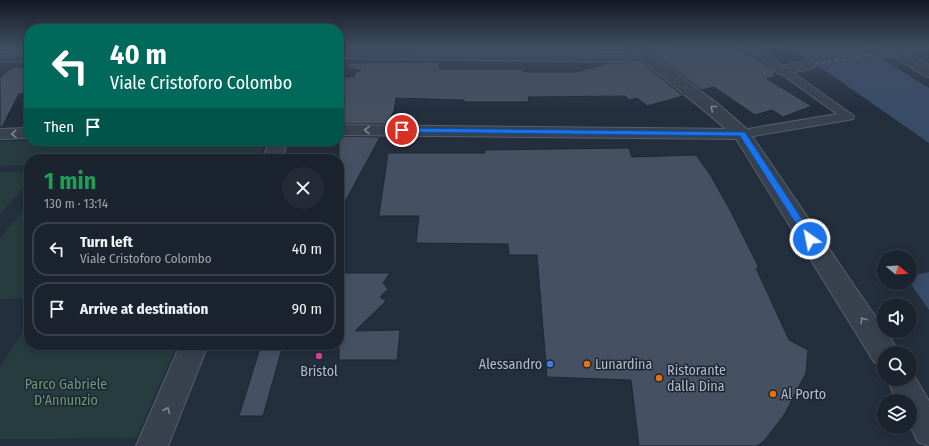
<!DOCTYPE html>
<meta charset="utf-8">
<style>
body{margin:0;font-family:"Fira Sans Condensed",sans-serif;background:#242b36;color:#f1f3f6;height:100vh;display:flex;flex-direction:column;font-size:15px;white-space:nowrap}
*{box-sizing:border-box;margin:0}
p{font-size:13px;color:#a0a4aa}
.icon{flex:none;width:22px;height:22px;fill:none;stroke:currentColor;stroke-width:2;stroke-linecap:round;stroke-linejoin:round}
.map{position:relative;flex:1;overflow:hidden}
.panel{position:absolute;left:24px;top:154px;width:320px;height:196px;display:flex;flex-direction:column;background:#1b232e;border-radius:16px;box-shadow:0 2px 10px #0003,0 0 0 1px #39404a}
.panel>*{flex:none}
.hud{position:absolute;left:24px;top:24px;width:320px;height:122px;border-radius:16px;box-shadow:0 2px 10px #0003,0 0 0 1px #39404a;background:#00695c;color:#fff;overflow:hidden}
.needle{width:26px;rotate:108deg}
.fabs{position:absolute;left:877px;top:250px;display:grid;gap:8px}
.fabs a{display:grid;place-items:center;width:40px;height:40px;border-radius:50%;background:#1b232e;box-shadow:0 2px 10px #0003,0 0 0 1px #39404a;font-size:20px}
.pin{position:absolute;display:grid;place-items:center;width:34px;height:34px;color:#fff;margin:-17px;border:2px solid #fff;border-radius:50%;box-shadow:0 1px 4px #0007}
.me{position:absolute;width:44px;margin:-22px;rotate:327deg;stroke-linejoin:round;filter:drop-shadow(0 0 3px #0008)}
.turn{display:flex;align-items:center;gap:14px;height:84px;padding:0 20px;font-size:18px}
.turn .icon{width:52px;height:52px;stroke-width:2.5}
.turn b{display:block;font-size:28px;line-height:34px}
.then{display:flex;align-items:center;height:38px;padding:0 20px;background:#0003;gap:8px;font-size:15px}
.round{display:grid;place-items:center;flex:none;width:42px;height:42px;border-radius:21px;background:#242b36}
.overview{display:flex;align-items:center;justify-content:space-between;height:68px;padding:0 20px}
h1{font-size:24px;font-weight:700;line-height:30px;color:#1e9e55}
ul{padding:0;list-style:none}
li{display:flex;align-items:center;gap:12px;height:54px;margin:0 8px 6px;padding:0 12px;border:2px solid #39404a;border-radius:16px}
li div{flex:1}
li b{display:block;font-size:15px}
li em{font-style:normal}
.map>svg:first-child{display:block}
.green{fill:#263c3f}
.water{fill:#394c67}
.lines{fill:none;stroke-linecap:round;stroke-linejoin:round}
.ferry{stroke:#7c92b1;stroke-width:1;stroke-dasharray:4 3;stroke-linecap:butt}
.building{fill:#455162;stroke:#1f2835}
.service-casing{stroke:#565f6c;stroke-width:2}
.pedestrian-casing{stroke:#565f6c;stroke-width:2}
.minor-casing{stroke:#565f6c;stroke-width:2}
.tertiary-casing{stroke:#565f6c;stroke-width:2}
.service{fill:#38414e;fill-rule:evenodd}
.pedestrian{fill:#38414e;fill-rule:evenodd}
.minor{fill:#38414e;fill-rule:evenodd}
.tertiary{fill:#38414e;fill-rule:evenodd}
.oneway{stroke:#7c8592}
.route{fill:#1a73e8;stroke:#114b97}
.hotel-dot{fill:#d1479c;stroke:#1d2633;stroke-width:1.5}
.shop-dot{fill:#3f7fe0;stroke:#1d2633;stroke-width:1.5}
.food-dot{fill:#e8710a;stroke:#1d2633;stroke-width:1.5}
.labels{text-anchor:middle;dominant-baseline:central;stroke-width:3;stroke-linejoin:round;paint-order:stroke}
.near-poi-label{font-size:14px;fill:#b4bcc9;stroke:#1d2633;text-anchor:start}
.near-park-label{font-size:14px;fill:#6b9a76;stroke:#1d2633}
</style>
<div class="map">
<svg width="929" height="446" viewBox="0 0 929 446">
<rect width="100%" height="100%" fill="#242f3e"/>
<path class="green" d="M 891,46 L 929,46 L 929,66 Z
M 0,141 L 266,141 L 258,159 L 29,159 L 29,165 L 0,166 Z
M 0,172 L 29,172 L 29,181 L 0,214 Z
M 29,204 L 29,298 L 0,299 L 0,238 Z
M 29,323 L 29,345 L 177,345 L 136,438 L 0,439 L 0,366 Z"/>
<path class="water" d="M 785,46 L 861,46 L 929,88 L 929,143 L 820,67 Z
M 929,272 L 929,310 L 910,283 L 910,276 Z"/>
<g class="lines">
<path class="ferry" d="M 814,64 L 872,55"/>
</g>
<path class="building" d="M 679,46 L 734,46 L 774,70 L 775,73 L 773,74 L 777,76 L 767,79 L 812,106 L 783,117 L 772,110 L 755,115 L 714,87 L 702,90 L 652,53 Z
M 638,59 L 683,96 L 647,106 L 637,98 L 629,100 L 625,96 L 528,97 L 529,102 L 464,102 L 464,100 L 396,98 L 394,111 L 387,124 L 339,124 L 339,77 L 354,77 L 356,72 L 361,71 L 348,67 L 349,63 L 439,62 L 439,69 L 523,69 L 524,72 L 576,72 L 609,63 L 624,63 Z
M 13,67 L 29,67 L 29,94 L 19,94 L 2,127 L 0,128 L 0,77 Z
M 339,136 L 380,137 L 339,213 Z
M 629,148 L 632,157 L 696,155 L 711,176 L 731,212 L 759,268 L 756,268 L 789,340 L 808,350 L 806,373 L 784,415 L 764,441 L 757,446 L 639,446 L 631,380 L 547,377 L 537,255 L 509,255 L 508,244 L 416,243 L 419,216 L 379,216 L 388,153 L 485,153 L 484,150 Z
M 339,273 L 390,273 L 383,283 L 388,289 L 380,297 L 386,301 L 355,331 L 400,330 L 397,360 L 339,360 Z
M 261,345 L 283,345 L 263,416 L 239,416 Z"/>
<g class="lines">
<g class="service-casing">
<path id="service" d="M 743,46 L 755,46 L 854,116 L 853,119 L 848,120 L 742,138 L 737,137 L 735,134 L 737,131 L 742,130 L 837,114 Z"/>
</g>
<g class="pedestrian-casing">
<path id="pedestrian" d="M 895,47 L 900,48 L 902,51 L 900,54 L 878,58 L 873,57 L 871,54 L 873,51 Z
M 808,60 L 813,62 L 816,65 L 813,68 L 783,75 L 777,73 L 775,70 L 777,67 Z"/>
</g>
<g class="minor-casing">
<path id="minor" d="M 879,46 L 896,46 L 929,65 L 929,77 L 923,75 L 881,49 Z
M 639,48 L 644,49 L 646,52 L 644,55 L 624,62 L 339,58 L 339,50 L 623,52 Z
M 29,51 L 29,61 L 0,62 L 0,52 Z
M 339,125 L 742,129 L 748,130 L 751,134 L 748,138 L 742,139 L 339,135 Z
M 29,128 L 29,138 L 0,139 L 0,129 Z
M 270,141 L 288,141 L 282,159 L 262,159 Z
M 180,345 L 208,345 L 168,446 L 136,446 Z"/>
</g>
<g class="tertiary-casing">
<path id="tertiary" d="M 624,46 L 640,46 L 718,104 L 748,130 L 894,344 L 898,353 L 884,353 L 884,365 L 874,362 L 735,137 L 706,112 Z
M 910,369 L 929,401 L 929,446 L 918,442 L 910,426 L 910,401 L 897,401 L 887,379 L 910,379 Z"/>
</g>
<use href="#service" class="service"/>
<use href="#pedestrian" class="pedestrian"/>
<use href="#minor" class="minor"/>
<use href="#tertiary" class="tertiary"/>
</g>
<defs><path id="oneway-chevron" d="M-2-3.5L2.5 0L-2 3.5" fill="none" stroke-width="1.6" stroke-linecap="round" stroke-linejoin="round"/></defs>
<g class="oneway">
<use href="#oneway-chevron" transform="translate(713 108) rotate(-141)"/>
<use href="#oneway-chevron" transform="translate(367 130) rotate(-179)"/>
<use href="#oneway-chevron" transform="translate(14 134) rotate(179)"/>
<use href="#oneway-chevron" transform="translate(863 320) rotate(-123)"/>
<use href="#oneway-chevron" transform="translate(167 410) rotate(-67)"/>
</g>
<linearGradient id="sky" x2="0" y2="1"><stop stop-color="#141a22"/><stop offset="0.43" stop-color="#3f4d63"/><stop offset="1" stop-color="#3f4d63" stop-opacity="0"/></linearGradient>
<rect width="929" height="108" fill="url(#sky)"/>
<path class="route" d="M 402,128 L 745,132 L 815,239 L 810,242 L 807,241 L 740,136 L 399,132 L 398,130 Z"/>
<circle class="hotel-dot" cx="319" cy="356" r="4"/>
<circle class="shop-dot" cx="550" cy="364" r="4"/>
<g class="food-dot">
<circle cx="587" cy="364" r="4"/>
<circle cx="659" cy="378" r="4"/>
<circle cx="773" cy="394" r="4"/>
</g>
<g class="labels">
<g class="near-poi-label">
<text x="542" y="364" text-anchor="end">Alessandro</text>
<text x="595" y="364">Lunardina</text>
<text x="667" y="370">Ristorante<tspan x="667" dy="16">dalla Dina</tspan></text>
<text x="319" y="371" text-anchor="middle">Bristol</text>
<text x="781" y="394">Al Porto</text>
</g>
<g class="near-park-label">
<text x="66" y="384">Parco Gabriele<tspan x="66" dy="16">D'Annunzio</tspan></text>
</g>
</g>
</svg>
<div class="fabs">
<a><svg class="needle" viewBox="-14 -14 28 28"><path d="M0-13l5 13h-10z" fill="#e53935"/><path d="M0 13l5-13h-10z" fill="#a0a4aa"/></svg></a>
<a><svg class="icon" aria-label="sound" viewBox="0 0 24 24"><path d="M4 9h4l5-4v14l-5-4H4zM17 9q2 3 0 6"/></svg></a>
<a><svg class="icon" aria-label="search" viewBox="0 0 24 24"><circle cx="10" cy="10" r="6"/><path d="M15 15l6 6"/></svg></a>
<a><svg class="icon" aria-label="layers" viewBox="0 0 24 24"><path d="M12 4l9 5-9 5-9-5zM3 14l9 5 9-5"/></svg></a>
</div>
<div class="pin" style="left:402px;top:130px;background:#d93025"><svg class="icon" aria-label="arrive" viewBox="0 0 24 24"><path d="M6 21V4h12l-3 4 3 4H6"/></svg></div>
<svg class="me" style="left:810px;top:239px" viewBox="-20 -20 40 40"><circle r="17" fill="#1a73e8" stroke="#fff" stroke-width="3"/><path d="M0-11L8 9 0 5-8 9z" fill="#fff"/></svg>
<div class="hud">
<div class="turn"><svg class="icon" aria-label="left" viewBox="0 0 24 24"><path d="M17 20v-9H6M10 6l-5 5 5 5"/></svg><div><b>40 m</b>Viale Cristoforo Colombo</div></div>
<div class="then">Then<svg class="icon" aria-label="arrive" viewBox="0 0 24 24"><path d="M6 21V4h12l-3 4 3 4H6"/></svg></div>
</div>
<section class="panel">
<div class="overview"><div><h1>1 min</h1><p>130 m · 13:14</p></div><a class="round"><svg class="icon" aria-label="close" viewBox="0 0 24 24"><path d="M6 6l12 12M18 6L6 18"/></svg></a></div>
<ul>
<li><svg class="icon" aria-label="left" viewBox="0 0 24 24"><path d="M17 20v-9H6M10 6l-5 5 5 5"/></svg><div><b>Turn left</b><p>Viale Cristoforo Colombo</p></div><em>40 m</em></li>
<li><svg class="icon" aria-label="arrive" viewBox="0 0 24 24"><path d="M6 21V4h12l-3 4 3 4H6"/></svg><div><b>Arrive at destination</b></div><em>90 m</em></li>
</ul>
</section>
</div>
